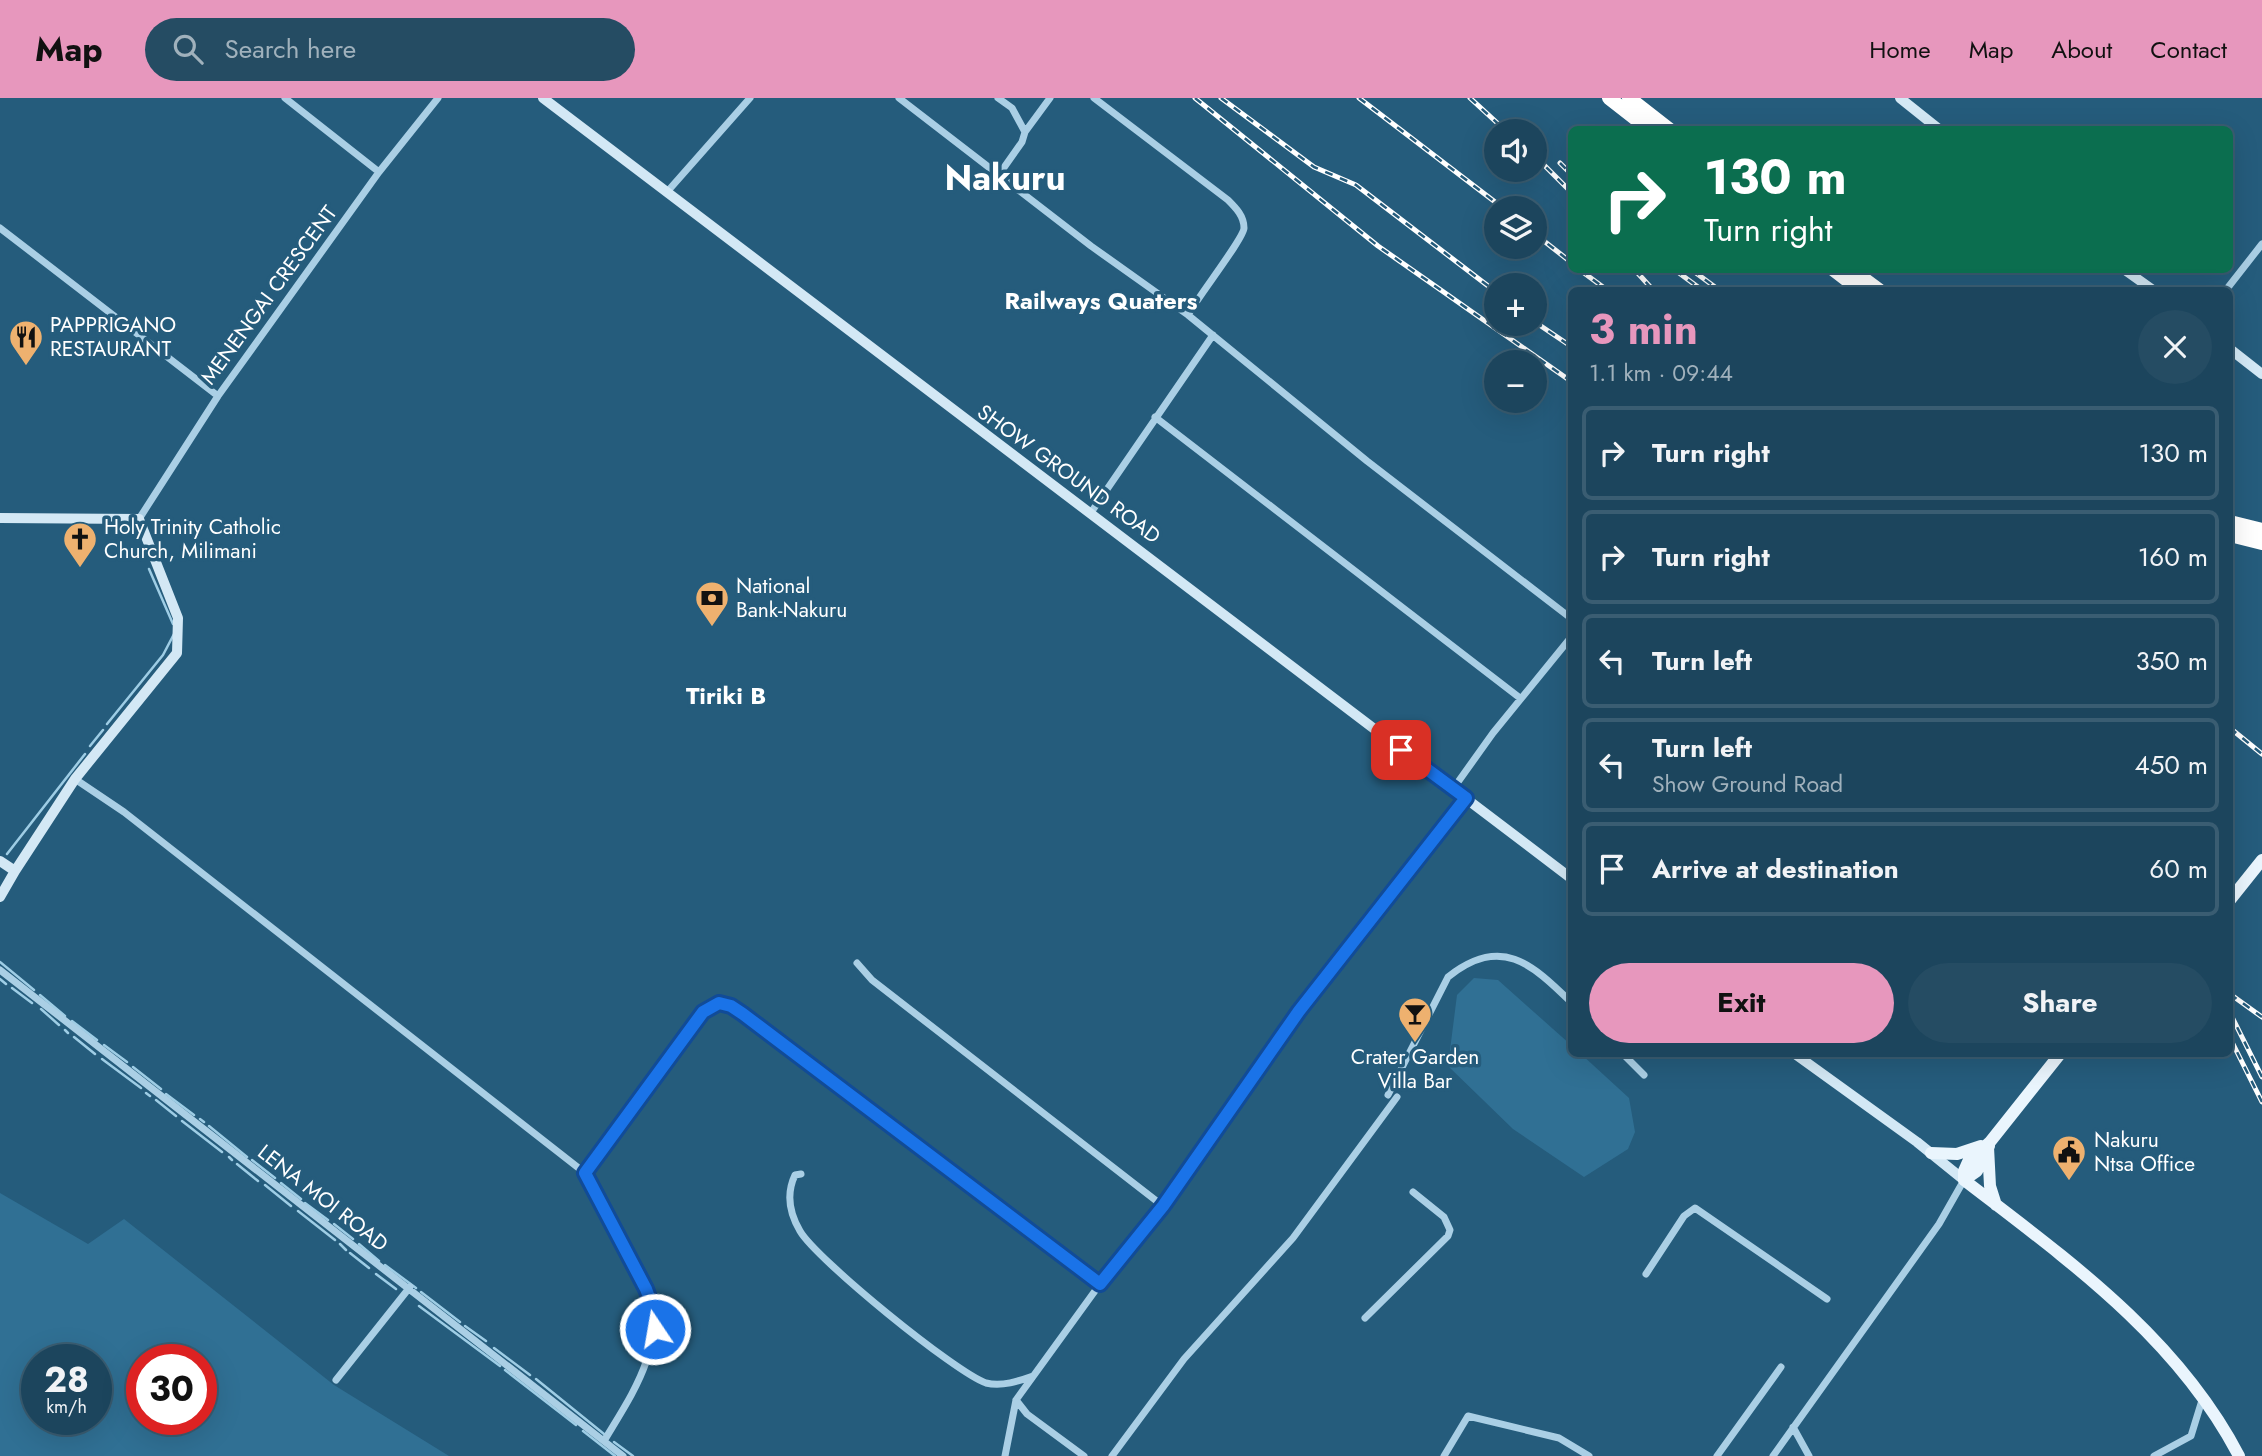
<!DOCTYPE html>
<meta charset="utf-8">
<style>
body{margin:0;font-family:Jost,sans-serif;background:#254c63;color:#f1f3f6;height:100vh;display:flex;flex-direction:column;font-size:26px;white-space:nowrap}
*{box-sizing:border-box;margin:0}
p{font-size:23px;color:#a0b1bc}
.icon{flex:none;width:38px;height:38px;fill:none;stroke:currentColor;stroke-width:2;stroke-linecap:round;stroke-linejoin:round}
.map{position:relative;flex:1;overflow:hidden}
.panel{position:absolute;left:1568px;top:189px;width:665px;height:770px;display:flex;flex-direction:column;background:#1c455d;border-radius:10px;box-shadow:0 7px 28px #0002,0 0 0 2px #3a5d72}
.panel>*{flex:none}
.top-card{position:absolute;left:1568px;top:28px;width:665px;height:147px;border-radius:10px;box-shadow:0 7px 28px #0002,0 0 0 2px #3a5d72;background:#0b6e4f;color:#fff;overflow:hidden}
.controls{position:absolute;left:1484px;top:21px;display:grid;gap:14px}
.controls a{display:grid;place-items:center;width:63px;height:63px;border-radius:50%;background:#1c455d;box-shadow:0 7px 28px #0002,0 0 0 2px #3a5d72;font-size:35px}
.speed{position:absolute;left:21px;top:1246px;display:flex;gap:14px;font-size:35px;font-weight:700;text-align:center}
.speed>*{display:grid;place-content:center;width:91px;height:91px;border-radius:50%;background:#1c455d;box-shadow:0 7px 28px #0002,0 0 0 2px #3a5d72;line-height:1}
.speed small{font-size:18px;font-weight:400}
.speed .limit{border:10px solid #d22;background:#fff;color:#111}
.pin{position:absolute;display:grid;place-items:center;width:60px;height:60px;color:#fff;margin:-30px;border-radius:14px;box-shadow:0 4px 10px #0006}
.me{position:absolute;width:77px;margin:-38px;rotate:348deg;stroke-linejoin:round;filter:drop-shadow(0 0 5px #0008)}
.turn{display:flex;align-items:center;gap:24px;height:147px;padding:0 21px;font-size:32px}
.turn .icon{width:91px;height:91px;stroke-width:2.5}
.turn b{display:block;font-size:49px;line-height:60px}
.round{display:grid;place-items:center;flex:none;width:74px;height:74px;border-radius:37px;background:#254c63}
.head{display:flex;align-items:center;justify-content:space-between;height:119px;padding:0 21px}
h1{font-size:42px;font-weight:700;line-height:52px;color:#e797bd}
.primary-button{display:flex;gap:14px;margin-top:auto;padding:14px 21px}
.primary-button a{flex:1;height:80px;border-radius:42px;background:#e797bd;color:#111;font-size:28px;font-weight:700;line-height:80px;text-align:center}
.primary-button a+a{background:#254c63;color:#f1f3f6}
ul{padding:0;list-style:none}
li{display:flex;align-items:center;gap:21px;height:94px;margin:0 14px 10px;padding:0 7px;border:4px solid #3a5d72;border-radius:10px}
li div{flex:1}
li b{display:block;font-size:26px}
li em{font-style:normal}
header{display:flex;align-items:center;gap:42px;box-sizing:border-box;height:98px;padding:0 35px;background:#e797bd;color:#111}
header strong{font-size:33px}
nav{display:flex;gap:38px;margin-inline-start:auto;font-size:24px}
.search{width:490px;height:63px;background:#254c63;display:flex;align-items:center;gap:18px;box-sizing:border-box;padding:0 24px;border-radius:38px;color:#a0b1bc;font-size:26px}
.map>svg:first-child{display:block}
.green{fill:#307094;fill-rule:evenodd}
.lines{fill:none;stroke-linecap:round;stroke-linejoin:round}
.stream{stroke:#9ecde5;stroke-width:2.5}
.street{stroke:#aacfe5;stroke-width:7}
.secondary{stroke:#d3e8f5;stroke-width:10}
.primary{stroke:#eaf5fd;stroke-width:12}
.highway{stroke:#fff;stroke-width:14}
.rail-casing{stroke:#fff;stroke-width:5}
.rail{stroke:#255c7c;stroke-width:2.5;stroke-dasharray:8;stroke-linecap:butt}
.route-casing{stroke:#114b97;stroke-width:18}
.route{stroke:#1a73e8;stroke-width:12}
.labels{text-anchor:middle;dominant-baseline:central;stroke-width:7;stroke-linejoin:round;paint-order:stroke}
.street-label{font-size:21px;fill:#fff;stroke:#255c7c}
.poi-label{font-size:21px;fill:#fff;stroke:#255c7c;text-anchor:start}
.quarter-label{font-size:24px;font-weight:bold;fill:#fff;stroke:#255c7c}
.town-label{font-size:35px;font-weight:bold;fill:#fff;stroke:#255c7c}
</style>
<header>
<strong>Map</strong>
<div class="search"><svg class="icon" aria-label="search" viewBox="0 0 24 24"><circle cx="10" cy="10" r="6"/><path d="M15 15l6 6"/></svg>Search here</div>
<nav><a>Home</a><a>Map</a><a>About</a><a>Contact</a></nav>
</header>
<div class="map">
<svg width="2262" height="1358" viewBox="0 0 2262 1358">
<rect width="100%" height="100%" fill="#255c7c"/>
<path class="green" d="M 1474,880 L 1498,882 L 1571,947 L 1572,956 L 1581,956 L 1629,1000 L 1635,1034 L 1628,1051 L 1584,1079 L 1513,1031 L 1448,968 L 1457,897 Z
M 0,1095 L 88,1146 L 124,1121 L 334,1287 L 449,1358 L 0,1358 ZM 37,1262 L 96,1262 L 96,1321 L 37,1321 ZM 142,1262 L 201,1262 L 201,1321 L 142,1321 Z"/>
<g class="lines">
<path class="stream" d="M 149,471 L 173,526
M 107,626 L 163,557 L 174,536
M 90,648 L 103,632
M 7,756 L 85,656
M 0,864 L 34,892
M 0,881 L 6,886
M 12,890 L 32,905
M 40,897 L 65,918
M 41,911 L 59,927
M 72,923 L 97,942
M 65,932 L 68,935
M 74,939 L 95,956
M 104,947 L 127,964
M 102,961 L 141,990
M 133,969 L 161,991
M 146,995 L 150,998
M 166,996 L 194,1017
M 156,1002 L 176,1018
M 200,1021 L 204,1024
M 182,1023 L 222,1054
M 209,1028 L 247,1059
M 229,1059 L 232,1062
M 252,1062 L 275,1080
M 237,1066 L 258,1083
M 281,1085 L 301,1101
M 265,1087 L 291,1108
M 305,1105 L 328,1122
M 298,1113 L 335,1142
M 334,1126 L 353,1141
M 340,1146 L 346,1152
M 359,1146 L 379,1163
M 350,1155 L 369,1170
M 385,1167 L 416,1190
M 376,1176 L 396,1191
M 421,1194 L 460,1224
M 419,1208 L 500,1268
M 465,1228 L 486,1243
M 494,1250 L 530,1277
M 505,1272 L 576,1327
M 536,1281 L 604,1336
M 583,1333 L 615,1358
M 614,1344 L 633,1358"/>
<path class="street" d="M 285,0 L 379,74
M 899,0 L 1091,148 L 1188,217
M 998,0 L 1012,10 L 1025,34 L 1022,44 L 998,78
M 1094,0 L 1228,102 C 1236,110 1244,118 1244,130 C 1244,140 1197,200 1188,217 L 1367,363 L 1572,521
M 1025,34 L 1050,0
M 667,94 L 750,0
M 0,130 L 218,298
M 2226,192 L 2262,146
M 1155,319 L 1520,600
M 1090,416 L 1213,237
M 139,421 L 218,298 L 379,74 L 438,0
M 75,681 L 124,714 L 585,1075 L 703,914 L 719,905 L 731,908 L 743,916 L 1100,1186
M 1453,691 L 1493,635 L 1572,538
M 857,865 L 872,882 L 1163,1108
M 0,872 L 623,1358
M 1623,956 L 1644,977
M 1388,997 L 1448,879 C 1501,837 1531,865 1572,905
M 585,1075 L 646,1191 C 668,1247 632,1296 604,1343
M 801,1076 L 795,1077 C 786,1096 790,1116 800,1133 C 816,1161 956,1275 986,1285 C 1002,1289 1019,1283 1033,1278
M 1646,1176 L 1684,1118 L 1695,1110 L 1827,1201
M 1365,1220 L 1448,1138 L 1450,1132 L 1444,1119 L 1413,1094
M 336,1282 L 410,1189
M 1016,1302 L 1027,1316 L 1084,1358
M 1793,1329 L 1809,1358
M 1005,1358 L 1016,1302 L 1100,1186 L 1163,1108 L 1299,913 L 1466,700
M 1112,1358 L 1184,1261 L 1293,1140 L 1397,999
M 1444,1358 L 1468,1318 L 1559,1340 L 1589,1358
M 1717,1358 L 1781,1269
M 1773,1358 L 1939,1126 L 1964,1082
M 2154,1358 L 2191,1338 L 2203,1299"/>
<path class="secondary" d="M 543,0 L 1572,781
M 1900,0 L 1940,32
M 2125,172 L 2153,192
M 2230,251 L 2262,276
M 0,420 L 139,421 L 178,520 L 177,555 L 75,681 L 15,773 L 0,763
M 0,799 L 15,773
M 1795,956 L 1917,1044 L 1964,1082"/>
<path class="primary" d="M 2230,802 L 2262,762
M 1988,1049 L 1990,1088 L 1996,1107
M 1931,1055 L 1957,1056 L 1981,1048
M 1964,1082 C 2068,1162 2177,1239 2239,1358
M 1964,1082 L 1964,1073 L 1968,1064 L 1990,1044 L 2060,956
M 1964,1082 L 1977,1073 L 1989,1048"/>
<path class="highway" d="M 1609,0 L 1650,32
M 1629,0 L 1670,32
M 1834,172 L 1860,192
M 1852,172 L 1879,192
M 2230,424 L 2262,432
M 2230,437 L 2262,445"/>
<g class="rail-casing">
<path id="rail" d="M 1195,0 L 1378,148 L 1572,284
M 1221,0 L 1314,69 L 1356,87 L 1496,194
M 1359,0 L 1503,110
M 1470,0 L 1506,33
M 1535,58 L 1572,95
M 1560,65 L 1572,77
M 1535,136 L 1572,165
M 1580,172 L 1607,192
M 1635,172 L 1653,192
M 1675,172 L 1702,192
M 1692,172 L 1719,192
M 1535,224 L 1572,249
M 2230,630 L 2262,656
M 2230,896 L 2262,919
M 2230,915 L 2262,979
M 2230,940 L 2262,1004"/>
</g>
<use href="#rail" class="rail"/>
</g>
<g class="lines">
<g class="route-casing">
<path id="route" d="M 655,1231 L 653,1210 L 646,1191 L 585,1075 L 703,914 L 719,905 L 731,908 L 743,916 L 1100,1186 L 1163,1108 L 1299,913 L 1466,700 L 1401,652"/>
</g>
<use href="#route" class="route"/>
</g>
<defs>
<g id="restaurant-pin" transform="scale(1.75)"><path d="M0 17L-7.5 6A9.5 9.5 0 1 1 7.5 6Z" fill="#eeb16f" stroke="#255c7c"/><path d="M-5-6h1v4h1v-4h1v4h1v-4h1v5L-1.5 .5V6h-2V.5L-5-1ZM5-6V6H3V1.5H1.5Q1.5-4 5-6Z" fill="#111"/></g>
<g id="church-pin" transform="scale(1.75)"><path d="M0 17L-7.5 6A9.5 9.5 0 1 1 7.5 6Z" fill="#eeb16f" stroke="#255c7c"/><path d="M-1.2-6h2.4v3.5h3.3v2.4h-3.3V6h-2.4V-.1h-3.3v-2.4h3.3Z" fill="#111"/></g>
<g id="bank-pin" transform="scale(1.75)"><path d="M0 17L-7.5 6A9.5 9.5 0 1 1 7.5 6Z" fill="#eeb16f" stroke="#255c7c"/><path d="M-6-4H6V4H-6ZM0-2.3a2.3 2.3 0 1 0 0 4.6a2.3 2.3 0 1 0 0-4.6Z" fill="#111"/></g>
<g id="bar-pin" transform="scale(1.75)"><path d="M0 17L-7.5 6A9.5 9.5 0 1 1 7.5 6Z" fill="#eeb16f" stroke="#255c7c"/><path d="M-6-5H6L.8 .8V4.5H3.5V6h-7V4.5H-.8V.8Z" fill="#111"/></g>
<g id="civic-pin" transform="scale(1.75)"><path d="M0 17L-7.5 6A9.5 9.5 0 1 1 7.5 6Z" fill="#eeb16f" stroke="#255c7c"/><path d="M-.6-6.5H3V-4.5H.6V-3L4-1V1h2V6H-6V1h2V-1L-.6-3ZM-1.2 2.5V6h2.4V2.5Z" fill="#111"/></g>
</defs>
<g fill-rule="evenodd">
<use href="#restaurant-pin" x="26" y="239"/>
<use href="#church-pin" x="80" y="441"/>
<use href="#bank-pin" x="712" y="500"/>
<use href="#bar-pin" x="1415" y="916"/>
<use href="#civic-pin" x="2069" y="1054"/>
</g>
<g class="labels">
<g class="street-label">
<text transform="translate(269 197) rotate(-54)">MENENGAI CRESCENT</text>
<text transform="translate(1069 376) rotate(36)">SHOW GROUND ROAD</text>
<text transform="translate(323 1100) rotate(38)">LENA MOI ROAD</text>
</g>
<g class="poi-label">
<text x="50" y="227">PAPPRIGANO<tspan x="50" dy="24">RESTAURANT</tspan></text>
<text x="104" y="429">Holy Trinity Catholic<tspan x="104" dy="24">Church, Milimani</tspan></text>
<text x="736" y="488">National<tspan x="736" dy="24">Bank-Nakuru</tspan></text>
<text x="1415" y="959" text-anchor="middle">Crater Garden<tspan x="1415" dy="24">Villa Bar</tspan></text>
<text x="2094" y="1042">Nakuru<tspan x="2094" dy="24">Ntsa Office</tspan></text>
</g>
<g class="quarter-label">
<text x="1101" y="202">Railways Quaters</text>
<text x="726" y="597">Tiriki B</text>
</g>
<g class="town-label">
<text x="1005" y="80">Nakuru</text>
</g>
</g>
</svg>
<div class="controls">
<a><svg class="icon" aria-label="sound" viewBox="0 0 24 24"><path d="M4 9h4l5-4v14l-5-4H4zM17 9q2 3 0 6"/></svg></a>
<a><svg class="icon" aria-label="layers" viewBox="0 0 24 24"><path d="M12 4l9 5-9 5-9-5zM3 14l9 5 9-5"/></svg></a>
<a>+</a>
<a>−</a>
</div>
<div class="speed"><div>28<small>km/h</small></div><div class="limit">30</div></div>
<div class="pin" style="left:1401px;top:652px;background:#d93025"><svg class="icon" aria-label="arrive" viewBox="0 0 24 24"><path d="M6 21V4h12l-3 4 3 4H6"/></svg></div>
<svg class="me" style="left:655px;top:1231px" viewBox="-20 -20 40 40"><circle r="17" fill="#1a73e8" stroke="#fff" stroke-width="3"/><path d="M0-11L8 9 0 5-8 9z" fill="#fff"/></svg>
<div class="top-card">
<div class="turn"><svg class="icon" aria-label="right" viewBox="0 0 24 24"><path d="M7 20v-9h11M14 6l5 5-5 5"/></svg><div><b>130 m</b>Turn right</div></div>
</div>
<section class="panel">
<div class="head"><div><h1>3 min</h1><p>1.1 km · 09:44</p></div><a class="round"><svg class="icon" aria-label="close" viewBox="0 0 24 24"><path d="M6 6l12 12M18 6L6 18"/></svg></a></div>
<ul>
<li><svg class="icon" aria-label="right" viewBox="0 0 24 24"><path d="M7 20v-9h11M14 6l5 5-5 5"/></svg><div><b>Turn right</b></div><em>130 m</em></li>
<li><svg class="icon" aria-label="right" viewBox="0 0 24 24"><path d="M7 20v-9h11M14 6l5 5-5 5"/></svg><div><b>Turn right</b></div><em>160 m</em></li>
<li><svg class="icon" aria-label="left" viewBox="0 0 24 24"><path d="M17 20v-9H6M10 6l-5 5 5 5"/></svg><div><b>Turn left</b></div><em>350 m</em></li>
<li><svg class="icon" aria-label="left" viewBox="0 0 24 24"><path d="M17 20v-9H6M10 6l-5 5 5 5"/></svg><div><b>Turn left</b><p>Show Ground Road</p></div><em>450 m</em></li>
<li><svg class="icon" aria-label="arrive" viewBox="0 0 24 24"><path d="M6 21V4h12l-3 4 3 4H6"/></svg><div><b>Arrive at destination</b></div><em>60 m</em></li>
</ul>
<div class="primary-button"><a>Exit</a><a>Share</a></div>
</section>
</div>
